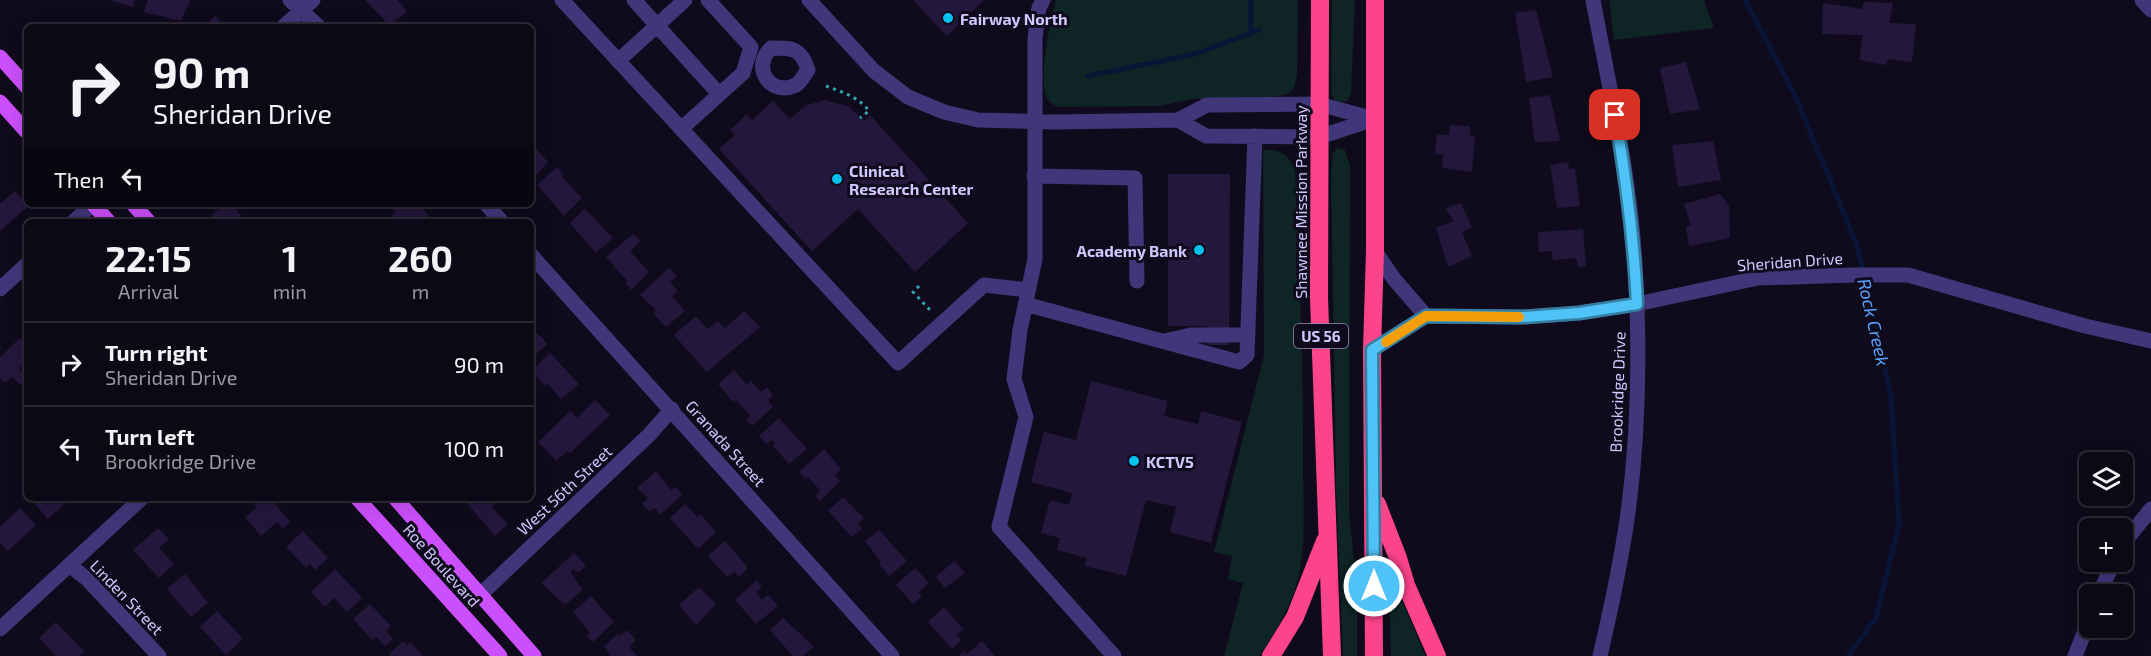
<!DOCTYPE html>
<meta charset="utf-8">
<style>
body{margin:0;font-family:"Exo 2",sans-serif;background:#15111e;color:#f1f3f6;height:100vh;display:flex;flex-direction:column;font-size:22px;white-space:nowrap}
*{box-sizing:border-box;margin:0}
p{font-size:20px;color:#9a9aa0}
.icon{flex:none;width:33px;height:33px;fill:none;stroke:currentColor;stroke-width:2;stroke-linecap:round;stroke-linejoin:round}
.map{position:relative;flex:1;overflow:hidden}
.panel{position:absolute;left:24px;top:219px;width:510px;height:282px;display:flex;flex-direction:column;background:#0c0815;border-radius:9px;box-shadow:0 6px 24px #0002,0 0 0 2px #2c2934}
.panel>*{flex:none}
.top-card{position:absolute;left:24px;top:24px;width:510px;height:183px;border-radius:9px;box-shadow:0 6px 24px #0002,0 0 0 2px #2c2934;background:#0c0815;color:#f1f3f6;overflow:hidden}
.tools{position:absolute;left:2079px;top:452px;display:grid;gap:12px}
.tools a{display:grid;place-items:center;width:54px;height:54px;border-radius:9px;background:#0c0815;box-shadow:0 6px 24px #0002,0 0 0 2px #2c2934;font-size:30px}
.pin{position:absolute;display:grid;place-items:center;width:51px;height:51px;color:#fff;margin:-26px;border-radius:12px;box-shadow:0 3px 9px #0006}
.me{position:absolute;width:66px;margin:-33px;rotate:0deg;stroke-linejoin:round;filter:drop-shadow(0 0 4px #0008)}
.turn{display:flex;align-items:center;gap:21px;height:126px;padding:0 30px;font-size:27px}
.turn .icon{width:78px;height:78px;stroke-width:2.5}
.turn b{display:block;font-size:42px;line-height:51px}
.then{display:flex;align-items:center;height:57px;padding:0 30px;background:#0003;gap:12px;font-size:22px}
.eta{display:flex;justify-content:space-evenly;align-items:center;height:102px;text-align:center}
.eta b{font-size:36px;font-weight:700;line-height:42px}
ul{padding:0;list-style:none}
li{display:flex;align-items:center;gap:18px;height:84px;padding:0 30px;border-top:2px solid #2c2934}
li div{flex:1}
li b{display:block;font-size:22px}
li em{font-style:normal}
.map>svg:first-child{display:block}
.green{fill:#0e2425}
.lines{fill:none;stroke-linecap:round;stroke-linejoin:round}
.stream{stroke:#091537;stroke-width:5}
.building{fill:#22183c}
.path{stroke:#2ea7ab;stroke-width:3;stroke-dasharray:3 4.5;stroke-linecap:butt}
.minor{stroke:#40377a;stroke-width:15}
.major{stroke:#cc4ffc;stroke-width:15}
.highway{stroke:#fc448b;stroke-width:18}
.route-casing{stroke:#337fa1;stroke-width:15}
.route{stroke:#4fc3f7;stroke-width:10}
.slow{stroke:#f59e0b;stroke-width:10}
.poi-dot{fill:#04c0ed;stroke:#100b1c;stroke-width:2}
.labels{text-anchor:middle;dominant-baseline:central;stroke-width:6;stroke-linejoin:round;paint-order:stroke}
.shield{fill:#100b1c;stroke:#988fba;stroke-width:1.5}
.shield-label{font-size:15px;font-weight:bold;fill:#d2c7fe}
.poi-label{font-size:16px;font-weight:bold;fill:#d2c7fe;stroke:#100b1c;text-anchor:start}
.street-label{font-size:16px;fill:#d2c7fe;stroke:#100b1c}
.water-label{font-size:18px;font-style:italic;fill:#56a0fc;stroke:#100b1c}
</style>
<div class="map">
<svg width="2151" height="656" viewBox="0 0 2151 656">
<rect width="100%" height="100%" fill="#100b1c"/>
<path class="green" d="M 1056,0 L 1298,0 L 1297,75 L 1294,88 L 1288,94 L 1266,98 L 1193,99 L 1159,106 L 1058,107 C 1054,105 1049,102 1047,98 C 1037,79 1051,21 1056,0 Z
M 1332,0 L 1355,0 L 1351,93 L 1347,102 L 1335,101 L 1331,93 Z
M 1609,0 L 1704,0 L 1714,28 L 1614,40 Z
M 1337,148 L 1345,150 L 1350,166 L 1349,511 L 1357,589 L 1357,656 L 1343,656 L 1336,488 L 1331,173 L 1333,153 Z
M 1263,150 C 1278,148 1288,154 1295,168 C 1299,267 1304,366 1303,465 C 1303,503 1307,545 1297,583 C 1290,610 1274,632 1260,656 L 1224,656 L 1243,583 L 1228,579 L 1232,556 L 1214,552 L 1264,355 Z
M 1388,567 L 1425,656 L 1391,656 Z"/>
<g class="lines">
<path class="stream" d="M 1745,0 L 1794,93 L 1857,245 L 1891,395 L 1899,525 L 1876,618 L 1848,656
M 1251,33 L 1251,0
M 1088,76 L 1195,54 L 1259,30"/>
</g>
<path class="building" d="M 110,0 L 135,0 L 133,7 Z
M 148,0 L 187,0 L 190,1 L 181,21 L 144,12 Z
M 365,0 L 397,0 L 407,11 L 390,26 Z
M 913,0 L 984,0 L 947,36 Z
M 1864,2 L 1893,3 L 1889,23 L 1916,24 L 1912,62 L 1888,59 L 1886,65 L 1859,60 L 1863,35 L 1822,34 L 1823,3 L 1862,9 Z
M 1536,10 L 1553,77 L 1526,82 L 1515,13 Z
M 215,16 L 226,27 L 204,27 Z
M 1686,62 L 1700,109 L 1670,114 L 1660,68 Z
M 1550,95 L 1560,141 L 1535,142 L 1529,98 Z
M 824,100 L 848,106 L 864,121 L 870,115 L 968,223 L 915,272 L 858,209 L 812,251 L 719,149 L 735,135 L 730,130 L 747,114 L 752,120 L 773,101 L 790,119 L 805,106 Z
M 1450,125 L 1470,126 L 1470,135 L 1475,136 L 1472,172 L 1442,168 L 1443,155 L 1435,154 L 1437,135 L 1449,135 Z
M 1713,141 L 1721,180 L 1678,187 L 1672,145 Z
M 531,143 L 548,162 L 531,180 Z
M 1568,162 L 1569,169 L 1575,168 L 1580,206 L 1557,208 L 1550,165 Z
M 557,167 L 564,174 L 561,176 L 582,198 L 564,216 L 537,185 Z
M 1168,174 L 1230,174 L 1229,345 L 1207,345 L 1207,326 L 1168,326 Z
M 15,191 L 27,204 L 31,204 L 0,231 L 0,204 Z
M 1720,194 L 1729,206 L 1730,238 L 1689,246 L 1686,227 L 1691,225 L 1684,204 Z
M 1461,203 L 1472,228 L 1462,232 L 1472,256 L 1448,267 L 1436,228 L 1454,221 L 1445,208 Z
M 224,204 L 235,204 L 237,206 L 234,208 L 247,222 L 216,222 L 211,216 Z
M 389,204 L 418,204 L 431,218 L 427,222 L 395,222 L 390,217 L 396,212 Z
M 585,209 L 613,238 L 596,253 L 570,223 Z
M 1583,229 L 1586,266 L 1578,267 L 1576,258 L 1553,260 L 1552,251 L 1539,252 L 1538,232 Z
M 633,234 L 641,241 L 630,251 L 649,272 L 631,290 L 626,284 L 628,282 L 606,257 Z
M 669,268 L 677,276 L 670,282 L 678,291 L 672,296 L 685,311 L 666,327 L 653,313 L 656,310 L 640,295 Z
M 744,311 L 760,327 L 707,372 L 674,335 L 696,316 L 708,329 L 718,321 L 725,328 Z
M 531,331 L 532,333 L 535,331 L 548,344 L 531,358 Z
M 20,338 L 27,345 L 27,361 L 19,368 L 27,379 L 20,385 L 12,377 L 4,383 L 0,378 L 0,357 Z
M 550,353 L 579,384 L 561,399 L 548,384 L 545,386 L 531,371 Z
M 734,370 L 747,385 L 751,381 L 761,392 L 767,387 L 773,395 L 768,400 L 773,407 L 752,426 L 746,419 L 751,416 L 736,400 L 733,402 L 718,384 Z
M 1091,381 L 1168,401 L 1164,416 L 1198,424 L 1201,411 L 1242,422 L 1211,543 L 1170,532 L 1176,507 L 1146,500 L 1126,576 L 1085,566 L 1087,558 L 1057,550 L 1060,538 L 1041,533 L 1050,500 L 1069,505 L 1072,493 L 1031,482 L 1044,432 L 1076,440 Z
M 595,400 L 610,415 L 570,453 L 567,451 L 556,461 L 538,442 L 570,411 L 577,418 Z
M 779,418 L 807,449 L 789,464 L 773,446 L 775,444 L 772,440 L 767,444 L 759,436 Z
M 824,449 L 841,469 L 835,475 L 840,481 L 820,501 L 815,496 L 820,490 L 808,477 L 806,479 L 799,472 Z
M 656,471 L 671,490 L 676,487 L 682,495 L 660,515 L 655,508 L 650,512 L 642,504 L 648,498 L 637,488 Z
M 843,497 L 864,518 L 858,524 L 862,529 L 852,537 L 828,511 Z
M 30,498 L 71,498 L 48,519 Z
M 249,498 L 270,498 L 290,522 L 283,529 L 277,522 L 261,536 L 245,517 L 257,507 Z
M 467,498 L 502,498 L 491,507 L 508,524 L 495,536 L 464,500 Z
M 685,504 L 697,517 L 700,514 L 716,532 L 698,549 L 670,518 Z
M 20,508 L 36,525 L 8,551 L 0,543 L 0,527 Z
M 158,528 L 169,539 L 159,548 L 174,564 L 159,578 L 133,550 Z
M 879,530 L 907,561 L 889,576 L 879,564 L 881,562 L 865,541 Z
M 303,531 L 328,558 L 315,570 L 310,564 L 306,568 L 286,547 Z
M 725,541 L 748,568 L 739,577 L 735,572 L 727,577 L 708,556 Z
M 574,553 L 586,566 L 578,573 L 574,569 L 570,572 L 583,590 L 565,605 L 541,583 Z
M 954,561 L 965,573 L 945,588 L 936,577 Z
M 915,568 L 929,583 L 918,593 L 922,597 L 913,604 L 896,585 Z
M 335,569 L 362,598 L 347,612 L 334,598 L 325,607 L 311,592 Z
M 185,574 L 208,603 L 191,617 L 167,589 Z
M 757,580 L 762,587 L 756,592 L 762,600 L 768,595 L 778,606 L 756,624 L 735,600 Z
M 699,587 L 716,604 L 696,625 L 679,605 Z
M 591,596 L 614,622 L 593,642 L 587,636 L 590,633 L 573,612 Z
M 370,604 L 391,626 L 386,631 L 393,639 L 385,646 L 377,637 L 372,640 L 353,619 Z
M 944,607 L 963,629 L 957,635 L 962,640 L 952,649 L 928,622 Z
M 217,611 L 243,639 L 226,655 L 200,627 Z
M 783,618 L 814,647 L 803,656 L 793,656 L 770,630 Z
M 56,622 L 84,651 L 79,656 L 56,656 L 39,638 Z
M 627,630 L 636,640 L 629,647 L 637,656 L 611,656 L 604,646 L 618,634 L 620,636 Z
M 403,641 L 407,645 L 411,642 L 423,656 L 391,656 L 389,654 Z
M 982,641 L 995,656 L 959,656 L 964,651 L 967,654 Z"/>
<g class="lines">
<path class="path" d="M 826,86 C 842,92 859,97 869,111 L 860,118
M 919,286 L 913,292 L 931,311"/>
<path class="minor" d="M 290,0 L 319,27
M 562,0 L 898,363 L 984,285 L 1028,290
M 634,0 L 719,94
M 809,0 L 874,71 L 908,97 L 944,112 L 978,120 L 1057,122 L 1178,120 L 1207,105 L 1319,104 L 1374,119
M 1043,0 L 1039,8 L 1035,38 L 1035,259 L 1020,330 L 1014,379 L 1026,417 L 999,527 L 1114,656
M 1593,0 C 1609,87 1630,175 1635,264 C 1640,347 1639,431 1628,513 C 1621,562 1611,609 1600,656
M 2142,0 L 2151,10
M 283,27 L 313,0
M 771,48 C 793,48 801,48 808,70 C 804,75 801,82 796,85 C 772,97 750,69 771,48 Z
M 618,61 L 685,0
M 1178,120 L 1206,136 L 1319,137 L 1374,119
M 681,129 L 743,73 L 751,47 L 708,0
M 1034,176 L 1135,178 L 1137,281
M 486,204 L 502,222
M 73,222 L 93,204
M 1375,251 L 1394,279 L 1426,316
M 531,255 L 892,656
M 0,289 L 27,264
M 1025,304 L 1239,362 L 1247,355 L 1255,136
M 1164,341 L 1191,335 L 1248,335
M 1372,350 L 1426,316 L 1523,317 L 1579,313 L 1637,304 L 1758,278 L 1854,275 L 1908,275 L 2085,326 L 2151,341
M 2122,545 L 2151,509
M 69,565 L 86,578 L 159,656
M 2099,594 L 2114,561
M 480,595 L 649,435 L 672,409
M 0,629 L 142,498
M 2075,656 L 2090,618"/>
<path class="major" d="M 0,57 L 27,87
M 0,102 L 27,132
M 93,204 L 109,222
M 133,204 L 149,222
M 357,498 L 500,656
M 395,498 L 534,656"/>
<path class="highway" d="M 1320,0 L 1319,298 L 1332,656
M 1377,504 L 1398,558 L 1406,585 L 1437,656
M 1271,656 L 1295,617 L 1325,541
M 1374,656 L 1372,350 L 1375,251 L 1375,0"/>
</g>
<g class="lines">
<g class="route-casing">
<path id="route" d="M 1374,586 L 1372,350 L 1426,316 L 1523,317 L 1579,313 L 1637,304 C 1634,241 1626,178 1615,115"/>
</g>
<use href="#route" class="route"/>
<path class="slow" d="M 1386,342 L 1426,316 L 1519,317"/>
</g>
<g class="poi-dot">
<circle cx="948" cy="18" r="6"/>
<circle cx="837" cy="179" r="6"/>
<circle cx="1199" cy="250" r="6"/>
<circle cx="1134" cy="461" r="6"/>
</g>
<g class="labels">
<rect class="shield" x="1294" y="324" width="54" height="24" rx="4.5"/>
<g class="shield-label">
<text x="1321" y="336">US 56</text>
</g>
<g class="poi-label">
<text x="960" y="18">Fairway North</text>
<text x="849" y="170">Clinical<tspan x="849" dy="18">Research Center</tspan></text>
<text x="1187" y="250" text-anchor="end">Academy Bank</text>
<text x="1146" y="461">KCTV5</text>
</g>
<g class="street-label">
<text transform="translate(1300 202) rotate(-90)">Shawnee Mission Parkway</text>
<text transform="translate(1790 261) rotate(-4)">Sheridan Drive</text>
<text transform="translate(1617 392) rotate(-88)">Brookridge Drive</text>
<text transform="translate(726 443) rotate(48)">Granada Street</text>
<text transform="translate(564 490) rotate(-43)">West 56th Street</text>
<text transform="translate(442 565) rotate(48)">Roe Boulevard</text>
<text transform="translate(127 597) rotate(46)">Linden Street</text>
</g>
<g class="water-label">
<text transform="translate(1874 322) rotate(77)">Rock Creek</text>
</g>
</g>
</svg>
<div class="tools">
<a><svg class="icon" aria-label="layers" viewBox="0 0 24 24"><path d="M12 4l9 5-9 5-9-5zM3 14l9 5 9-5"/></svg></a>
<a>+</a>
<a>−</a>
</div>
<div class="pin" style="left:1615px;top:115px;background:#d93025"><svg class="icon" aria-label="arrive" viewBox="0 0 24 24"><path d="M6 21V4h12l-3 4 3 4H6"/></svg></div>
<svg class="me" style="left:1374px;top:586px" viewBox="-20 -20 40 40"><circle r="17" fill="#4fc3f7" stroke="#fff" stroke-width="3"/><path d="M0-11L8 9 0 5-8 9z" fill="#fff"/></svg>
<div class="top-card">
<div class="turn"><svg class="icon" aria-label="right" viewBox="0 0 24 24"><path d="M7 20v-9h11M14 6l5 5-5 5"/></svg><div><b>90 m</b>Sheridan Drive</div></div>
<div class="then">Then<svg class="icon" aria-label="left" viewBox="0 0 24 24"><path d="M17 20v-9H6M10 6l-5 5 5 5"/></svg></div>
</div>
<section class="panel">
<div class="eta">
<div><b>22:15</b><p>Arrival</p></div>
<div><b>1</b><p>min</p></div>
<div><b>260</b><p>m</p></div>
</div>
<ul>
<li><svg class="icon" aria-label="right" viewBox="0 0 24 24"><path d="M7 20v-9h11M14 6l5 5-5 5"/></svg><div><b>Turn right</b><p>Sheridan Drive</p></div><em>90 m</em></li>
<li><svg class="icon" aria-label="left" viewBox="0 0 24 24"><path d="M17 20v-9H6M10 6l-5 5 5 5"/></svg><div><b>Turn left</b><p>Brookridge Drive</p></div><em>100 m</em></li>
</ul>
</section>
</div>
